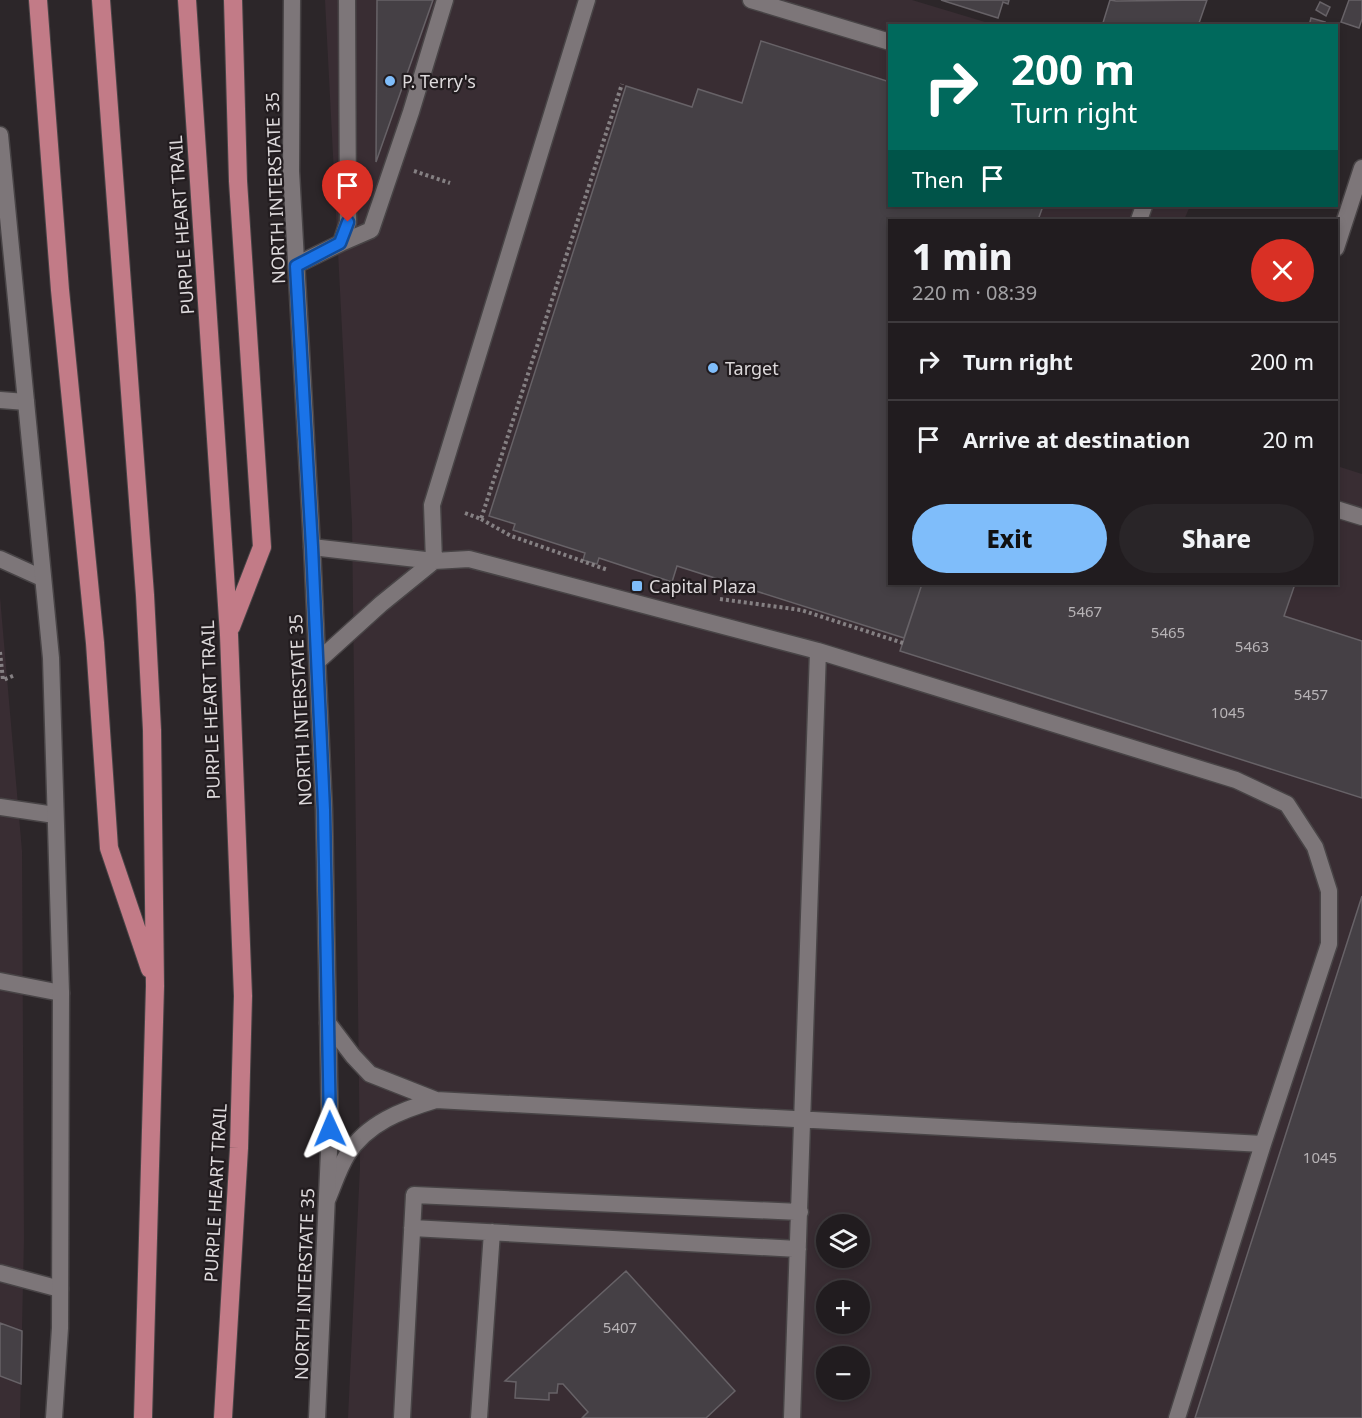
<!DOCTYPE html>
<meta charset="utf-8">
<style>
body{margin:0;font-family:"Noto Sans",sans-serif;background:#292528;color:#f1f3f6;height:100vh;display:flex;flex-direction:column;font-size:22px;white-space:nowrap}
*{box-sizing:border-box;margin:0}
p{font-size:20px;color:#a2a1a4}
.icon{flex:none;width:33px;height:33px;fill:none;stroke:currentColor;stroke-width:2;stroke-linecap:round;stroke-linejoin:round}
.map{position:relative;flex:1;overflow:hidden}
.side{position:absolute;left:888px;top:219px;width:450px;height:366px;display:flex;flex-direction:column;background:#211c1f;border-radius:0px;box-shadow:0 3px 9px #0003,0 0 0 2px #3e3a3d}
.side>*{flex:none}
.top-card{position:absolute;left:888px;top:24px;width:450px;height:183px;border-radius:0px;box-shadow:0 3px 9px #0003,0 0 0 2px #3e3a3d;background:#00695c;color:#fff;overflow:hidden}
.controls{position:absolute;left:816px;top:1214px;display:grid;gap:12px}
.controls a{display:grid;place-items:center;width:54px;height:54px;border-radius:50%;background:#211c1f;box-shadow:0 3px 9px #0003,0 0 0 2px #3e3a3d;font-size:30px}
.pin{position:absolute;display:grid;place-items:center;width:51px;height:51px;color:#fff;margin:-62px -26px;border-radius:50% 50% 50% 0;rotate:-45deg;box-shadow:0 0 6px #0007}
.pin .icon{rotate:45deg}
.me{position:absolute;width:66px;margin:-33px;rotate:359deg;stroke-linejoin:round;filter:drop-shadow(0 0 4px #0008)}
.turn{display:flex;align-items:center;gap:21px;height:126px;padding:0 24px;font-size:27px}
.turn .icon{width:78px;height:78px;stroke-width:2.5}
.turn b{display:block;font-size:42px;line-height:51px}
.then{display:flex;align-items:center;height:57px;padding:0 24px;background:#0003;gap:12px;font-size:22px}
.round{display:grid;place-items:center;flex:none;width:63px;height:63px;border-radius:32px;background:#292528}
.overview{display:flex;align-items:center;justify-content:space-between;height:102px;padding:0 24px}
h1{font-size:36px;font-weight:800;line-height:45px}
.action{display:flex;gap:12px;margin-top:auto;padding:12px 24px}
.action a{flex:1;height:69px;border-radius:36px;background:#7fbdfa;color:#111;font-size:24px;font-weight:800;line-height:69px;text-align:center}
.action a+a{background:#292528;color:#f1f3f6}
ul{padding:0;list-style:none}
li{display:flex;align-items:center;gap:18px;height:78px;padding:0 24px;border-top:2px solid #3e3a3d}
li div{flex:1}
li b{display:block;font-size:22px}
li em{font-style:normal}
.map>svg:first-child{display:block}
.built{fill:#392d33;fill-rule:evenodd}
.building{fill:#454045;stroke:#676267;stroke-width:1.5}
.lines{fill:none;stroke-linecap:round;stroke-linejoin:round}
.service-casing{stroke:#484446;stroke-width:19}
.secondary-casing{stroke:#484446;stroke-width:19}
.motorway-casing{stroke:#484446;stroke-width:20}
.path{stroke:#858083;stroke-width:4;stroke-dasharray:3 3;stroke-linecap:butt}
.service{stroke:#7d7679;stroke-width:16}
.secondary{stroke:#7d7679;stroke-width:16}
.motorway{stroke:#c27b87;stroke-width:18}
.route-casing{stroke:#114b97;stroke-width:15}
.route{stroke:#1a73e8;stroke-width:10}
.poi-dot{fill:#7fbdfa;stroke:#221c1f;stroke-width:2}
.labels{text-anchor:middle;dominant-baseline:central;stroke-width:4.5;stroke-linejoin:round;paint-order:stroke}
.number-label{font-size:15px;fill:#b7b3b6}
.poi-label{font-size:18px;fill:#ddd9db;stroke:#221c1f;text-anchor:start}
.street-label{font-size:18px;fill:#ddd9db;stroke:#221c1f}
</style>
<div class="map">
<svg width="1362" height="1418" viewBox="0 0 1362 1418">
<rect width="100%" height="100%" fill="#2c2629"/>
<path class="built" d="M 325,0 L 912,0 L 995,25 L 890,26 L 890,206 L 1190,206 L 1184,220 L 890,220 L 890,584 L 1336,584 L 1337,466 L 1362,474 L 1362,1418 L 348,1418 L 360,1167 L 352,523 ZM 826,1224 L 860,1224 L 860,1257 L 826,1257 ZM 826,1290 L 860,1290 L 860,1323 L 826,1323 ZM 826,1356 L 860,1356 L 860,1389 L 826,1389 Z
M 0,597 L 22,851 L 24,1239 L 20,1418 L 0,1418 Z"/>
<path class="building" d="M 377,0 L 433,0 L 376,162 Z
M 941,0 L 1009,0 L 1008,4 L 1003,2 L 998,18 Z
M 1110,0 L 1116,1 L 1207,0 L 1198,26 L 1102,26 Z
M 1349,0 L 1362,0 L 1362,19 L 1359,28 L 1341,22 Z
M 1320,2 L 1330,7 L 1326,16 L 1316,10 Z
M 1311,18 L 1325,22 L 1323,26 L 1309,26 Z
M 761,41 L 890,82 L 890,206 L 1043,206 L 1038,220 L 890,220 L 890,584 L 922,584 L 904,638 L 677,566 L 672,582 L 599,558 L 597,564 L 583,560 L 585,553 L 513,530 L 515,524 L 489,516 L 626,86 L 692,107 L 698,89 L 742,103 Z
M 922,584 L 1295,584 L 1284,616 L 1362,641 L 1362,798 L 900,651 Z
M 1362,896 L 1362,1418 L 1195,1418 Z
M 626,1271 L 735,1391 L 706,1418 L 582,1418 L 588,1412 L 563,1384 L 558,1384 L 557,1393 L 549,1393 L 549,1400 L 515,1398 L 516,1382 L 505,1381 Z
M 0,1323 L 22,1331 L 21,1384 L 0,1376 Z"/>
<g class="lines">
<g class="service-casing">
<path id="service" d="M 751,0 L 890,42
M 1139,220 L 1144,206
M 341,243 L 371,230 L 411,112 L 445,0
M 1336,248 L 1362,168
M 296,265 L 341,243 L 348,222 L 347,0
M 0,400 L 26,402
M 1336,509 L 1362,517
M 312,547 L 434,561 L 469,559 L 818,651 L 1236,780 L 1287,804 L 1315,847 L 1329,891 L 1329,944 L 1263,1144 L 1177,1418
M 0,559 L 42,578
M 434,561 L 432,505 L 587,0
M 318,661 L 381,604 L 434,561
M 0,807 L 55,815
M 0,981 L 61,993
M 328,1023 L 353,1056 L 370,1074 L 436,1100
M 328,1198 C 334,1184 339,1168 347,1155 C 367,1123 402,1110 436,1100 L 1263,1144
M 412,1228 L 798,1249
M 0,1273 L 60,1289
M 402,1418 L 414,1195 L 800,1212
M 479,1418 L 492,1232
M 792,1418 L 818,651"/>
</g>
<g class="secondary-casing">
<path id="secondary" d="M 292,0 L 291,171 L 312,547 L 324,810 L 330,1129 L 317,1418
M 0,135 L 51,658 L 61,993 L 60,1328 L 54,1418"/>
</g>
<g class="motorway-casing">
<path id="motorway" d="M 38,0 L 60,290 L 95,643 L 109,848 L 150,969
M 101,0 L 145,595 L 152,730 L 155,986 L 143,1418
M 187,0 L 229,635 L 243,996 L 239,1148 L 223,1418
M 231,627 L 262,547 L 238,181 L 233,0"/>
</g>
<path class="path" d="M 414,171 L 450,183
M 465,513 L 481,519 L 622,84
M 481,519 L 511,536 L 608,570
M 720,599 L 801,610 L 903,643
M 0,652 L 3,680 L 15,675"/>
<use href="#service" class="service"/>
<use href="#secondary" class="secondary"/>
<use href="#motorway" class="motorway"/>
</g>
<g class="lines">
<g class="route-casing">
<path id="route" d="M 330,1129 L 324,810 L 312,547 L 296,266 L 340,243 L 348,222"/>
</g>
<use href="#route" class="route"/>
</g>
<g class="poi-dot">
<circle cx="390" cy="81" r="6"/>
<circle cx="713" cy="368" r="6"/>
<rect x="631" y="580" width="12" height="12" rx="3"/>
</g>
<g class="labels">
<g class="number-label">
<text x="1085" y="611">5467</text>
<text x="1168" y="632">5465</text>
<text x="1252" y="646">5463</text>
<text x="1311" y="694">5457</text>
<text x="1228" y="712">1045</text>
<text x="1320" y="1157">1045</text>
<text x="620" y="1327">5407</text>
</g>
<g class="poi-label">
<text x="402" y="81">P. Terry's</text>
<text x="725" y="368">Target</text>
<text x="649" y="586">Capital Plaza</text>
</g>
<g class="street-label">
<text transform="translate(275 188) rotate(-92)">NORTH INTERSTATE 35</text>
<text transform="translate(181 225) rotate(-94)">PURPLE HEART TRAIL</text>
<text transform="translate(210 710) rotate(-92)">PURPLE HEART TRAIL</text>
<text transform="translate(300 710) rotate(-93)">NORTH INTERSTATE 35</text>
<text transform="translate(215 1193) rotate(-87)">PURPLE HEART TRAIL</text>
<text transform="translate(304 1284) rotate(-88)">NORTH INTERSTATE 35</text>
</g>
</g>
</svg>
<div class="controls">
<a><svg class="icon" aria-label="layers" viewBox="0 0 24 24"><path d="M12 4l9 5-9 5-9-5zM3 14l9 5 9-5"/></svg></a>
<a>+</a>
<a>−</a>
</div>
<div class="pin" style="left:348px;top:222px;background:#d93025"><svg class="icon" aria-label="arrive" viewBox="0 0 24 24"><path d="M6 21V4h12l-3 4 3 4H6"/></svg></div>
<svg class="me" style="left:330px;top:1129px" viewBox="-20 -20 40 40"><path d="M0-17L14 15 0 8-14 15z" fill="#1a73e8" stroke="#fff" stroke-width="4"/></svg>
<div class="top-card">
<div class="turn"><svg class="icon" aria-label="right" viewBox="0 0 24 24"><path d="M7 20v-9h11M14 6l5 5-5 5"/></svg><div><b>200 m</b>Turn right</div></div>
<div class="then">Then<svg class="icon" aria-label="arrive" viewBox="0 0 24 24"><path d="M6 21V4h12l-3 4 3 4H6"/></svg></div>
</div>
<section class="side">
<div class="overview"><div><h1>1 min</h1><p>220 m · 08:39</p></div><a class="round" style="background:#d93025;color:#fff"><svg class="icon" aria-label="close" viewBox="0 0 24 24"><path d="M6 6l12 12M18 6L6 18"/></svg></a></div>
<ul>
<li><svg class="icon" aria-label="right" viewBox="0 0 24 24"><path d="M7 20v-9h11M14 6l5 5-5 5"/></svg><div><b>Turn right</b></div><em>200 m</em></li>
<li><svg class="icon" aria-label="arrive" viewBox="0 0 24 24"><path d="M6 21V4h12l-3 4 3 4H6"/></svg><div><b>Arrive at destination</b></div><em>20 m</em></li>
</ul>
<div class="action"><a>Exit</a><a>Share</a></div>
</section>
</div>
